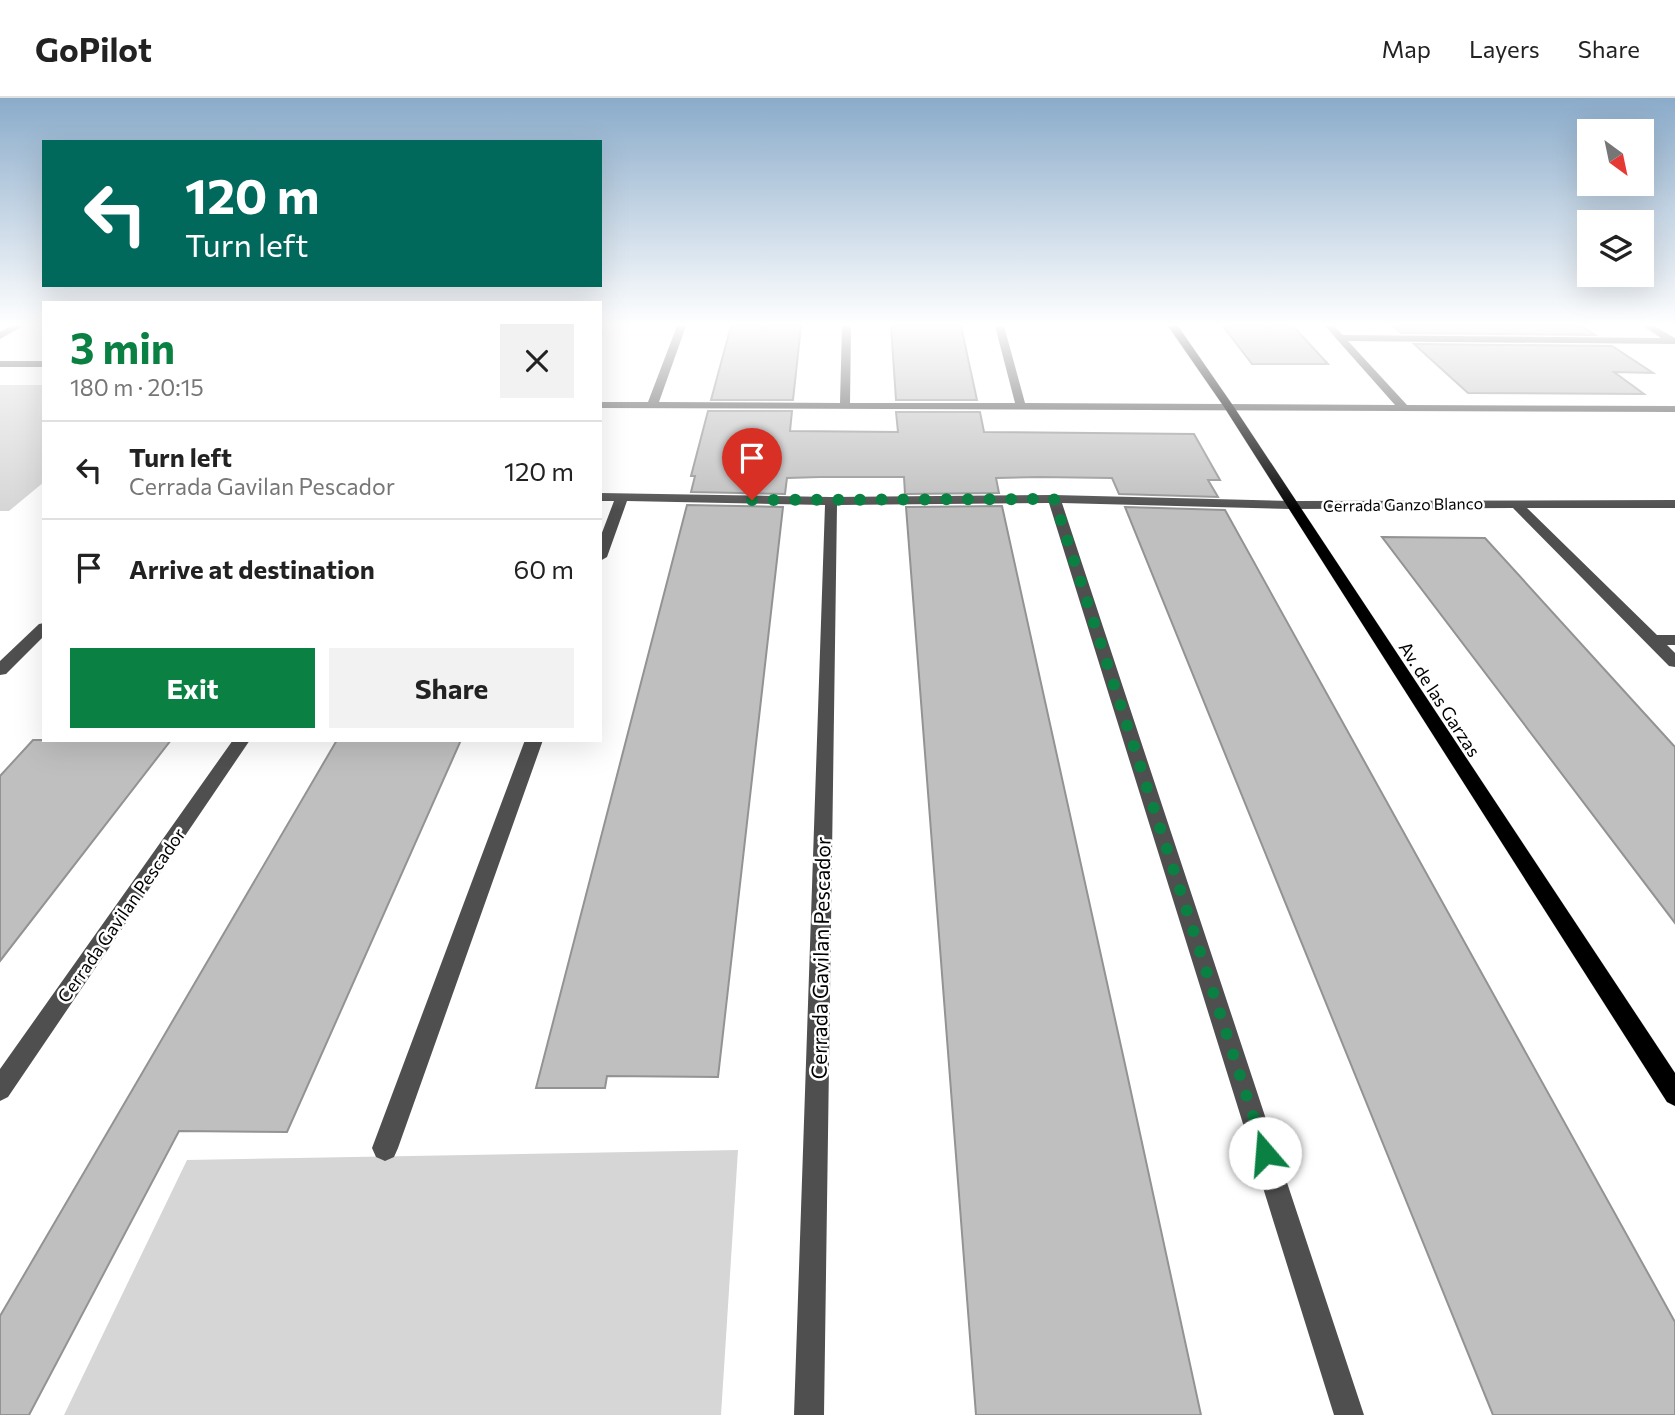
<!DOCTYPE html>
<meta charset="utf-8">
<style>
body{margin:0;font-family:Commissioner,sans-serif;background:#f2f2f2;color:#222;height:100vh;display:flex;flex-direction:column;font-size:26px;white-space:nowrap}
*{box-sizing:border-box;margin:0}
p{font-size:23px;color:#767676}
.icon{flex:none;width:38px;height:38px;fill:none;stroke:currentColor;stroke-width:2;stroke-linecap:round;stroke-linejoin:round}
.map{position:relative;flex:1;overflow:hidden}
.panel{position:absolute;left:42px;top:203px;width:560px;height:441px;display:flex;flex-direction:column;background:#fff;border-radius:0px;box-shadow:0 7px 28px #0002}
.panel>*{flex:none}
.banner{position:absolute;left:42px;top:42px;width:560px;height:147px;border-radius:0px;box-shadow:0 7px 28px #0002;background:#00695c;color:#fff;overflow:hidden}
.needle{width:46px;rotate:147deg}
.controls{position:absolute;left:1577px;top:21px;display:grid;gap:14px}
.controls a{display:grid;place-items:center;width:77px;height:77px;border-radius:0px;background:#fff;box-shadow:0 7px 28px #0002;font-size:35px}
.pin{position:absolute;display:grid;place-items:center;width:60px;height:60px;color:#fff;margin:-72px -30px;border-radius:50% 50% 50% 0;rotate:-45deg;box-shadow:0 0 7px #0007}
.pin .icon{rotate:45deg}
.me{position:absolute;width:77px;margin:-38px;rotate:342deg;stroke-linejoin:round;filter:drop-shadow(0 0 5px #0008)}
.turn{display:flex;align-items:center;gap:24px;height:147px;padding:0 28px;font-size:32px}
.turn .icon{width:91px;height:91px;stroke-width:2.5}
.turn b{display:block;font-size:49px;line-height:60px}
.round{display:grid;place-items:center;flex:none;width:74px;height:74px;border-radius:0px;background:#f2f2f2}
.overview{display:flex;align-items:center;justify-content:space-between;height:119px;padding:0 28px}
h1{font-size:42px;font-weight:700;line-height:52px;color:#0b8043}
.action{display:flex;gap:14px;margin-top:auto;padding:14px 28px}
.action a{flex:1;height:80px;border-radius:0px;background:#0b8043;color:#fff;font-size:28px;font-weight:700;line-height:80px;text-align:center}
.action a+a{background:#f2f2f2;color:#222}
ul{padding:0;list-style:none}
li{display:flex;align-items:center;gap:21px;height:98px;padding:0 28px;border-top:2px solid #e0e0e0}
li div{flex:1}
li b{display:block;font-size:26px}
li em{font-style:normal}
header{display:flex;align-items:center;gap:42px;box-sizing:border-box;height:98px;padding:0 35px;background:#fff;border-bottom:2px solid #e0e0e0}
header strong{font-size:33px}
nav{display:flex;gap:38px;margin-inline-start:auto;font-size:24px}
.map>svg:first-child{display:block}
.green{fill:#d6d6d6}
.building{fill:#bfbfbf;stroke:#939393;stroke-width:2}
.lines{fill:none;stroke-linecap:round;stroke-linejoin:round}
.major-casing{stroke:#dbdbdb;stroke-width:1}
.minor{fill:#4f4f4f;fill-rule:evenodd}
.major{fill:#000;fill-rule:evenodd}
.route{stroke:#0b8043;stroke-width:12;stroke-dasharray:0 21.6}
.labels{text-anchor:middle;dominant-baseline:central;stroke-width:5;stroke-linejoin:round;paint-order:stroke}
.far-street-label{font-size:16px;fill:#000;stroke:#fff}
.street-label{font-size:18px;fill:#000;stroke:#fff}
.near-street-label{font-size:21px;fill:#000;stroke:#fff}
</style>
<header>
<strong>GoPilot</strong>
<nav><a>Map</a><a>Layers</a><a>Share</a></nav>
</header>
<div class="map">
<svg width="1675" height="1317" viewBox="0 0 1675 1317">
<rect width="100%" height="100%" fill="#fff"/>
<path class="green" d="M 0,287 L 44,287 L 44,384 L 9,413 L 0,413 Z
M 738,1052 L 721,1317 L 64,1317 L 187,1062 Z"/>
<path class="building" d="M 731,228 L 801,228 L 793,302 L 711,302 Z
M 891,228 L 961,228 L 977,302 L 896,302 Z
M 1223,228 L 1293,228 L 1328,266 L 1252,266 Z
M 1393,228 L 1582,228 L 1595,237 L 1401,235 Z
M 1414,246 L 1612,248 L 1653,275 L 1614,274 L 1644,296 L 1468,295 Z
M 708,313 L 792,313 L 790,333 L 898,334 L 896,314 L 980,314 L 984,334 L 1194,336 L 1220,382 L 1208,382 L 1218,399 L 1119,396 L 1112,380 L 1039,379 L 996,380 L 999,395 L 905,396 L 904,379 L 820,379 L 787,380 L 785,396 L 691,394 L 695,378 L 691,378 Z
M 687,407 L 783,409 L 718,979 L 607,978 L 605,990 L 536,990 Z
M 1002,408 L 1126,971 L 1201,1317 L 976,1317 L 906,409 Z
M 1125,409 L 1225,412 L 1675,1224 L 1675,1317 L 1493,1317 Z
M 1382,439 L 1485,440 L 1675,649 L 1675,825 Z
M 33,642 L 171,642 L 0,863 L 0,678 Z
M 337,642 L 461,642 L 287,1034 L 179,1033 L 29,1317 L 0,1317 L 0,1218 Z"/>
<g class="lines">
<g class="major-casing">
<path id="major" d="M 1168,228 L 1178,228 L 1234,309 L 1675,975 L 1675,1008 L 1667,1004 L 1224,309 Z"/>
</g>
<path class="minor" d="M 11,228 L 23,228 L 0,241 L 0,234 Z
M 677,228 L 686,228 L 659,304 L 840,305 L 842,228 L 851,228 L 850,305 L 1015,305 L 995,228 L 1004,228 L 1025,305 L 1395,307 L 1325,228 L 1334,228 L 1343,237 L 1661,240 L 1643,228 L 1654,228 L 1675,240 L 1675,246 L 1348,243 L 1407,307 L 1675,308 L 1675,314 L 600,310 L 600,304 L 648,304 Z
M 0,263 L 44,263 L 44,269 L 0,269 Z
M 600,395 L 831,399 L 1054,397 L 1291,403 L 1675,402 L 1675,410 L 1527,410 L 1657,537 L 1675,537 L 1675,547 L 1667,547 L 1675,555 L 1675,569 L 1669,568 L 1513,410 L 1291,411 L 1062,405 L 1364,1317 L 1334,1317 L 1049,405 L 837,407 L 824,1317 L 794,1317 L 825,407 L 627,403 L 607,459 L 600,463 L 600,440 L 614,403 L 600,403 Z
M 44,525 L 44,538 L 6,576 L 0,577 L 0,563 L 39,526 Z
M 233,642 L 250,642 L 8,999 L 0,1003 L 0,971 Z
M 525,642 L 543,642 L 398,1050 L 394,1059 L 385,1063 L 376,1059 L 372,1050 Z"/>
<use href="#major" class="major"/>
</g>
<linearGradient id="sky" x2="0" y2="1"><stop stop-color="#8aabca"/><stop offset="0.55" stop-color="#fff"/><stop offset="1" stop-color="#fff" stop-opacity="0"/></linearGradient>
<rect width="1675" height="412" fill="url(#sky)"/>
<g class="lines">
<path class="route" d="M 752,402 L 1054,401 L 1265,1055"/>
</g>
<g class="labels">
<g class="far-street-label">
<text transform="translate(1403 406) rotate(-1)">Cerrada Ganzo Blanco</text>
</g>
<g class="street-label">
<text transform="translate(1440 601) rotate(57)">Av. de las Garzas</text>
<text transform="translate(121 817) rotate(-55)">Cerrada Gavilan Pescador</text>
</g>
<g class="near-street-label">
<text transform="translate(820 860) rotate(-89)">Cerrada Gavilan Pescador</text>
</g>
</g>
</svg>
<div class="controls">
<a><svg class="needle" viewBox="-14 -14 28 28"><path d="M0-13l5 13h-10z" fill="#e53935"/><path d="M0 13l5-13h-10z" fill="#767676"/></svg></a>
<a><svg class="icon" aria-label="layers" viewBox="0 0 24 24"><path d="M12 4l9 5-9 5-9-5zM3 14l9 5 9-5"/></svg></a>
</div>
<div class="pin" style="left:752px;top:402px;background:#d93025"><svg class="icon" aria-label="arrive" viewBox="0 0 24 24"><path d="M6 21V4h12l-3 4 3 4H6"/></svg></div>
<svg class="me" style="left:1265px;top:1055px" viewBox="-20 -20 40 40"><circle r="19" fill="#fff"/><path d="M0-13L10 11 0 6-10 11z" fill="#0b8043"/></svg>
<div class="banner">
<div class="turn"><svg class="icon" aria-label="left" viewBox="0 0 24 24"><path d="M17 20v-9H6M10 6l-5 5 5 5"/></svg><div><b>120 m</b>Turn left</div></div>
</div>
<section class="panel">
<div class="overview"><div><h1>3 min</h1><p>180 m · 20:15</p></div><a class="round"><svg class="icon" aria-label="close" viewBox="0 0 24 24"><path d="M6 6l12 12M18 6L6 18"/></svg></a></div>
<ul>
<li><svg class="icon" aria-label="left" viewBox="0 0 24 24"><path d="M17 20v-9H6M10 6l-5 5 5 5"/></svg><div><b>Turn left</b><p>Cerrada Gavilan Pescador</p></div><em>120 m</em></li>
<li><svg class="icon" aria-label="arrive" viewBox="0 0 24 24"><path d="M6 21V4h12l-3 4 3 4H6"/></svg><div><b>Arrive at destination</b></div><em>60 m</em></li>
</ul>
<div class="action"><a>Exit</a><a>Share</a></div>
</section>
</div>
